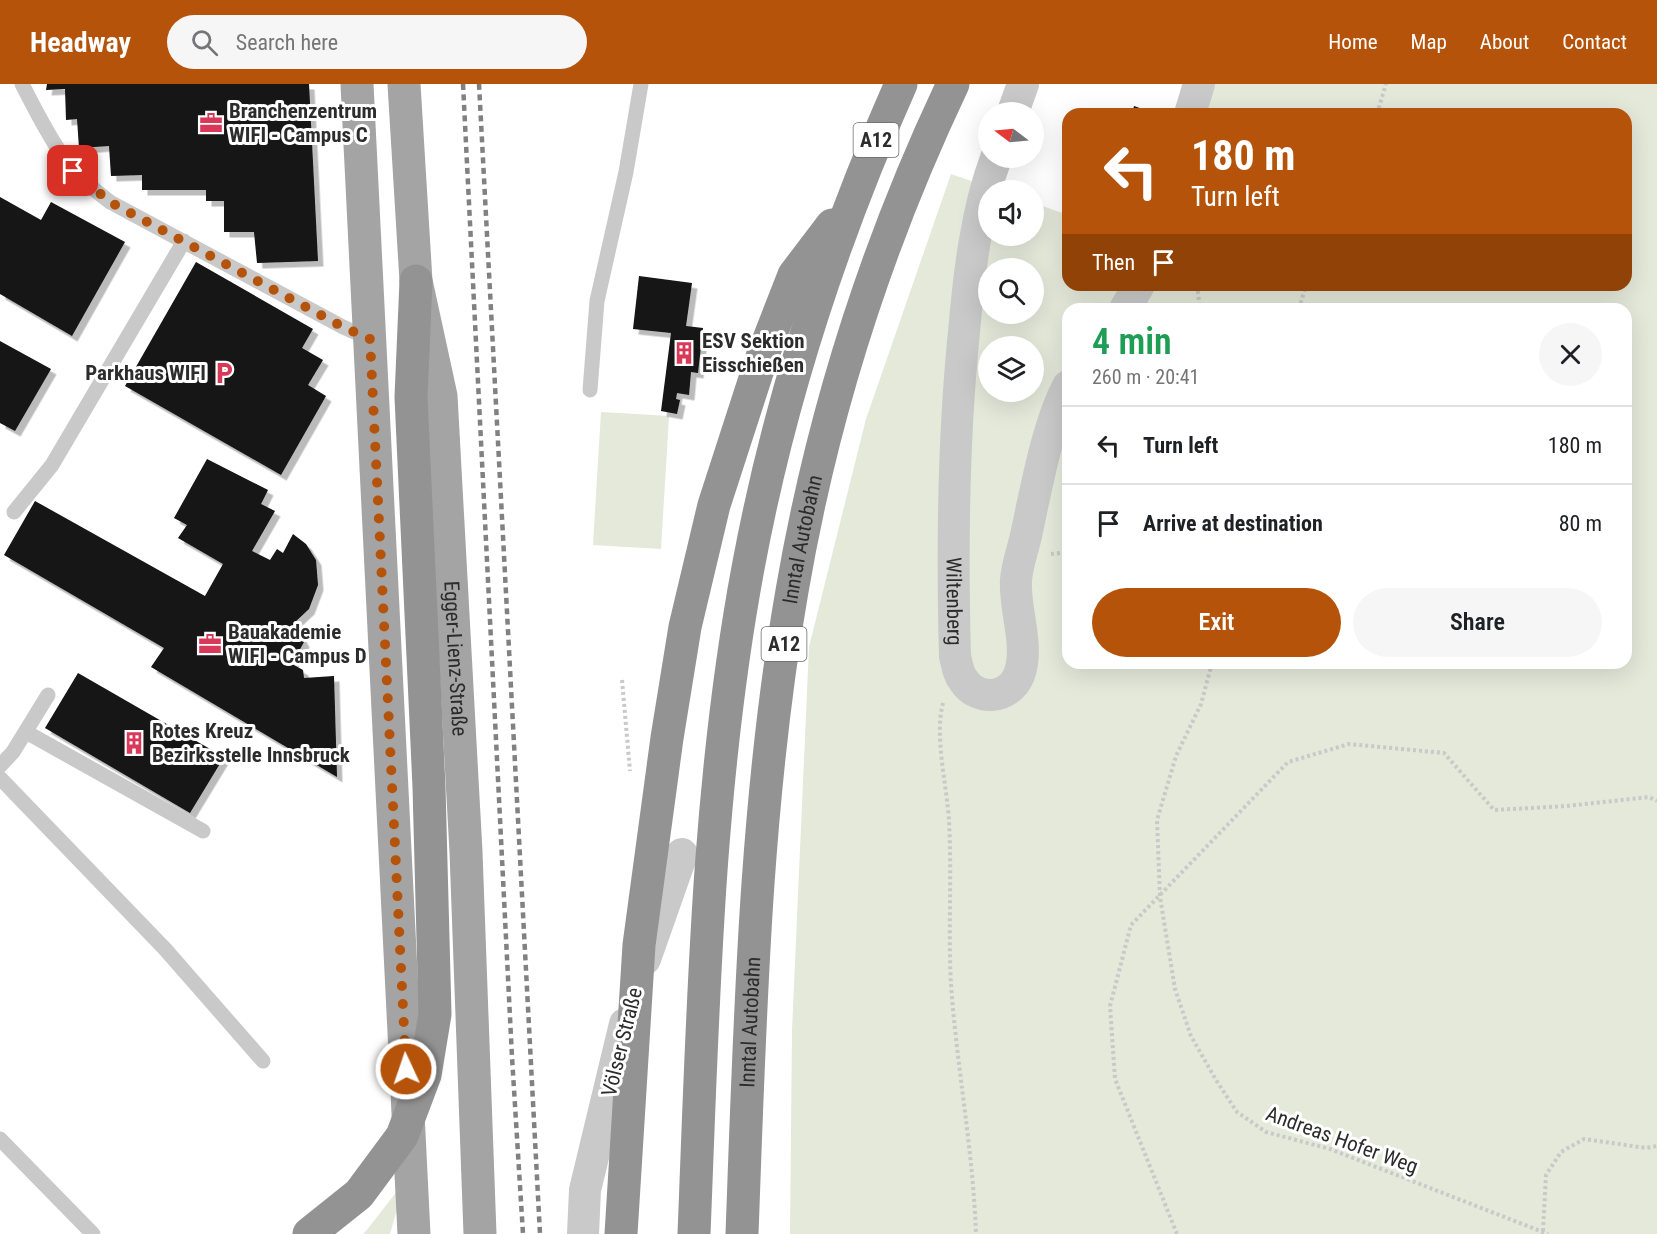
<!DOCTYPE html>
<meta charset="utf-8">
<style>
body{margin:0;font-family:"Roboto Condensed",sans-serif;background:#f6f6f6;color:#202124;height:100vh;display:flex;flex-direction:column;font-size:22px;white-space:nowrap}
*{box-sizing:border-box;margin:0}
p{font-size:20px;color:#757577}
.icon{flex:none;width:33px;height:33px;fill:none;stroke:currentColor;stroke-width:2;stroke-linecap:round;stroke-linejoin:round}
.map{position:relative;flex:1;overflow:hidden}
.panel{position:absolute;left:1062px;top:219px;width:570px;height:366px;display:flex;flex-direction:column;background:#fff;border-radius:18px;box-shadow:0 6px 24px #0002}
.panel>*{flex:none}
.top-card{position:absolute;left:1062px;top:24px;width:570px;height:183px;border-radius:18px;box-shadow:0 6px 24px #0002;background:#b45309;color:#fff;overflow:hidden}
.needle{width:39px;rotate:286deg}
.controls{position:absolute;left:978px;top:18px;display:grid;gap:12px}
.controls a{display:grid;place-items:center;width:66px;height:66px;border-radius:50%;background:#fff;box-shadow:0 6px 24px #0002;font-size:30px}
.pin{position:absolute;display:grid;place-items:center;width:51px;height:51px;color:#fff;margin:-26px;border-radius:12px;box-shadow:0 3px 9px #0006}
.me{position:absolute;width:66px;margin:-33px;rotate:357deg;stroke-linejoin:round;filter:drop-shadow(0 0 4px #0008)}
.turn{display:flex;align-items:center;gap:21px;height:126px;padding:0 30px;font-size:27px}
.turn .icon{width:78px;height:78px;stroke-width:2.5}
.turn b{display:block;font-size:42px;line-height:51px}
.then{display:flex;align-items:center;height:57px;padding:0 30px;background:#0003;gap:12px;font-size:22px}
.round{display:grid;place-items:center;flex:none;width:63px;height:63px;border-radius:32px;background:#f6f6f6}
.headline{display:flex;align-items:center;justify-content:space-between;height:102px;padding:0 30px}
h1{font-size:36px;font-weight:600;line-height:45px;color:#1e9e55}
.cta{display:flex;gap:12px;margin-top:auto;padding:12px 30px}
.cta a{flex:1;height:69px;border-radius:36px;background:#b45309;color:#fff;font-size:24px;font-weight:600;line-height:69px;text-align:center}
.cta a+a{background:#f6f6f6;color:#202124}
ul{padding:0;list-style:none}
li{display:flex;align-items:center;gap:18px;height:78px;padding:0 30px;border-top:2px solid #e0e0e0}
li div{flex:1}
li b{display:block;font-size:22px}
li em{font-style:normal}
header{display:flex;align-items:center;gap:36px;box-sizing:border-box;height:84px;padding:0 30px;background:#b45309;color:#fff}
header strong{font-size:28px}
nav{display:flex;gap:33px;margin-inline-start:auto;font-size:21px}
.search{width:420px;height:54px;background:#f6f6f6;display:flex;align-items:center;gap:15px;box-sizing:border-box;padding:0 21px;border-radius:33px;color:#757577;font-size:22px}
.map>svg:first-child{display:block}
.green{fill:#e4e9da;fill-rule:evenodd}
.building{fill:#131313;filter:url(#shadow)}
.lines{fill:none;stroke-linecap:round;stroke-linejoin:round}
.path{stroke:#c9c9c9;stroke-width:4;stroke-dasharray:3 3;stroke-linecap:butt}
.service{stroke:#c9c9c9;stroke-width:15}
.minor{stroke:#c9c9c9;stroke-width:32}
.primary{stroke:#a4a4a4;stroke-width:33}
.motorway{stroke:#939393;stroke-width:33}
.rail{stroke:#818181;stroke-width:4.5;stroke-dasharray:6 4.5;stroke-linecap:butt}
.route{stroke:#b45309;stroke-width:10;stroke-dasharray:0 18}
.labels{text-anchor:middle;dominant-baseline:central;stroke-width:6;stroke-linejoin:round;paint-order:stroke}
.shield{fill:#fff;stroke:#6b6b6b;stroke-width:1.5}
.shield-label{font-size:20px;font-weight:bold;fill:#2c2c2c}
.poi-label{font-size:21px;font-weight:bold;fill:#2c2c2c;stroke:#fff;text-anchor:start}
.street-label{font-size:21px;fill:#2c2c2c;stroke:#fff}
</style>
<header>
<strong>Headway</strong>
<div class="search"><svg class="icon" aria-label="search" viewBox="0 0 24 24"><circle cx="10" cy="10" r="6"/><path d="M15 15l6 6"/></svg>Search here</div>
<nav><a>Home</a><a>Map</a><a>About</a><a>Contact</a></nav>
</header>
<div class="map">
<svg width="1657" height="1150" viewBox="0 0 1657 1150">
<defs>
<filter id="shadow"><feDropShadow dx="5.5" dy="5.5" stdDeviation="0" flood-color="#0004"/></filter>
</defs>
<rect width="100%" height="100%" fill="#fff"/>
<path class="green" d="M 1209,0 L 1657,0 L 1657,1150 L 790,1150 L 792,946 L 809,563 L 866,335 L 951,90 L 998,106 L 988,152 L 1034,152 L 1034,119 L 1068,131 L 1068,201 L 1626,201 L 1626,30 L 1198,30 ZM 988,184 L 1034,184 L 1034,230 L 988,230 ZM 1068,225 L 1626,225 L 1626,579 L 1068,579 ZM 988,262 L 1034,262 L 1034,308 L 988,308 Z
M 601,328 L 669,332 L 661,465 L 593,461 Z
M 405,1097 L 390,1150 L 363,1150 L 366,1147 Z"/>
<path class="building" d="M 47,0 L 309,0 L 318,177 L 257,179 L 254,148 L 224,148 L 224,117 L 206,117 L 206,106 L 142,106 L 142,91 L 111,92 L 109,62 L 79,64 L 77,35 L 66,36 L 65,5 L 46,6 Z
M 1134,22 L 1157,30 L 1132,30 Z
M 0,113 L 41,136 L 51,118 L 125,158 L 72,252 L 0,210 Z
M 196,178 L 313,245 L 302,264 L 323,276 L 308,301 L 326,312 L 281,391 L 125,302 Z
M 639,192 L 692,199 L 686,242 L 703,244 L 698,289 L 691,288 L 689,311 L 677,309 L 676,315 L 680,316 L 677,330 L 661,327 L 671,249 L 633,245 Z
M 0,257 L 51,285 L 15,347 L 0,339 Z
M 207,375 L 268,406 L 261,420 L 275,427 L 252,467 L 270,476 L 277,465 L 283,469 L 293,450 L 306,460 L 316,476 L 318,501 L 309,525 L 294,539 L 304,558 L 292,580 L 303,586 L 304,594 L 334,592 L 337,693 L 151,583 L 164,564 L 4,471 L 35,417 L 205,512 L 223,480 L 178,454 L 187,441 L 174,434 Z
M 78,589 L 224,673 L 190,729 L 45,644 Z"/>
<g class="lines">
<path class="path" d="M 1377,30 L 1386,0
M 1197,201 L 1200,225
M 1299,225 L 1306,201
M 1051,470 L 1068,468
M 1212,579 L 1201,620 L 1176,672 L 1157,736 L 1160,813 L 1175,905 L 1191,952 L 1216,996 L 1237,1028 L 1266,1048 L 1330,1065 L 1548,1150
M 622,596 L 630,687
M 943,619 C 934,653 947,701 949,737 C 952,791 948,846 951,901 C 957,984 973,1066 976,1150
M 1543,1147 L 1546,1091 L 1561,1068 L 1584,1055 L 1646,1064 L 1657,1062
M 1177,1150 L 1115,995 L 1110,922 L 1131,841 L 1288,678 L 1349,660 L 1444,669 L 1494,726 L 1567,722 L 1649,713 L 1657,717"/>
<path class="service" d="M 22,0 C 48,50 63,84 110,118 L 343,243 L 370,255
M 590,306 L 597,217 L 626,88 L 641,0
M 14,428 L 52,381 L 184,157
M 26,648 L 203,747
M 0,682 L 13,668 L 48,611
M 0,694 L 165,865 L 263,977
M 0,1055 L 93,1150"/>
<g class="minor">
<path d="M 1013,28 L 1023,0"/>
<path d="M 1190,30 L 1199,0"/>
<path id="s1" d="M 996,74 C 976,128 969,190 964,248 C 953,356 952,463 955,572 C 957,580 958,590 964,597 C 978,618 1009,615 1019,591 C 1030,562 1014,526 1016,496 C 1017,480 1024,463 1027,447 C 1036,405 1048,339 1068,302"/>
<path d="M 1125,225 L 1139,201"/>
<path d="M 645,875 L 682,770"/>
<path d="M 583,1150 L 585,1106 L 625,940"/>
</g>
<g class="primary">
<path d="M 357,0 L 414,1150"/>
<path id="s2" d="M 404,0 L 416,197 L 441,312 L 466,768 L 480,1150"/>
</g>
<g class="motorway">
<path d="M 309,1150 L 359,1110 L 402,1052 L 425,991 L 435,930 L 429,703 L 411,313 L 416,197"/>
<path d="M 621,1150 L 639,861 L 667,654 L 685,543 L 714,421 L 762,273 L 794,191 L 832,141"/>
<path d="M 694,1150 C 703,927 707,704 748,484 C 779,317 832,155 901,0"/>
<path id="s3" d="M 742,1150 C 750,935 755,719 792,507 C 822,332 877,160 953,0"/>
</g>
<path class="rail" d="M 463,0 L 512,973 L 523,1150
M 479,0 L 540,1150"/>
</g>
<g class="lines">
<path class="route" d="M 73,87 L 110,118 L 343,243 L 370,255 L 406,985"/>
</g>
<defs>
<g id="office-bare" transform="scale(1.8)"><path d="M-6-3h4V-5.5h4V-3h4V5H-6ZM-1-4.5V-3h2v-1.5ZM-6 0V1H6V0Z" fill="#d83958" stroke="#fff" stroke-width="2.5" paint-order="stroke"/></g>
<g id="building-bare" transform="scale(1.8)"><path d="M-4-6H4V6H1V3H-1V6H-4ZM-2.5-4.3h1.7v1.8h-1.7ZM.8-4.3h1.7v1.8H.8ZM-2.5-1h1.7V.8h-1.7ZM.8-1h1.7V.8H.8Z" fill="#d83958" stroke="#fff" stroke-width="2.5" paint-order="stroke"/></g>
<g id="parking-bare" transform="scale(1.8)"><path d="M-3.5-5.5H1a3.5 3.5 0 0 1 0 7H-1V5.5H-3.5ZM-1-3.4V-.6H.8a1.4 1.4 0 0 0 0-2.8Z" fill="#d83958" stroke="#fff" stroke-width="2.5" paint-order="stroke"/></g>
</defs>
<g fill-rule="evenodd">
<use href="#office-bare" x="211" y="39"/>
<use href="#building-bare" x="684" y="269"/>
<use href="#parking-bare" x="224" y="289"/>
<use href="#office-bare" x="210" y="560"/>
<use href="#building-bare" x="134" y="659"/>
</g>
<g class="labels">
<g class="shield">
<rect x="853.5" y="39" width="45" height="34" rx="4.5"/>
<rect x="761.5" y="543" width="45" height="34" rx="4.5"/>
</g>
<g class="shield-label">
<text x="876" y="56">A12</text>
<text x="784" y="560">A12</text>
</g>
<g class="poi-label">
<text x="229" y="27">Branchenzentrum<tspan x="229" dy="24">WIFI - Campus C</tspan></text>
<text x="702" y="257">ESV Sektion<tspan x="702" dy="24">Eisschießen</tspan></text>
<text x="206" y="289" text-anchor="end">Parkhaus WIFI</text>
<text x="228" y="548">Bauakademie<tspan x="228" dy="24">WIFI - Campus D</tspan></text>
<text x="152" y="647">Rotes Kreuz<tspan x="152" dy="24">Bezirksstelle Innsbruck</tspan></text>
</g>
<g class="street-label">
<text stroke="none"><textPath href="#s3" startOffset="698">Inntal Autobahn</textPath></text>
<text stroke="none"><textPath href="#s1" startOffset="447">Wiltenberg</textPath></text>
<text stroke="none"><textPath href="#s2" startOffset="578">Egger-Lienz-Straße</textPath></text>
<text stroke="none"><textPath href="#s3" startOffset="212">Inntal Autobahn</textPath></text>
<text transform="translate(622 958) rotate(-76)">Völser Straße</text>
<text transform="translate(1342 1056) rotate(20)">Andreas Hofer Weg</text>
</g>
</g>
</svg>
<div class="controls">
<a><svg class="needle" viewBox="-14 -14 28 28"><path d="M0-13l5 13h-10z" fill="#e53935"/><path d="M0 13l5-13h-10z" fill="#757577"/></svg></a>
<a><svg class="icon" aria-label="sound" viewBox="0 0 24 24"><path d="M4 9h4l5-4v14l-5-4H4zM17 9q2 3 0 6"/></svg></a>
<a><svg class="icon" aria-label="search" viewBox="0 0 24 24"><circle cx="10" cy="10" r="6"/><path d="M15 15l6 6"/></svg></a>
<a><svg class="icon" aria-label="layers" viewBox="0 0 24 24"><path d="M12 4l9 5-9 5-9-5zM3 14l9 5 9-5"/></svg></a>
</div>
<div class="pin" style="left:73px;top:87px;background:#d93025"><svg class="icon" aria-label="arrive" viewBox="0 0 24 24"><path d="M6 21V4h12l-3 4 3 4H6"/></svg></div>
<svg class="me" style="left:406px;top:985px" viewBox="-20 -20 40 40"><circle r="17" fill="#b45309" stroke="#fff" stroke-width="3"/><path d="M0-11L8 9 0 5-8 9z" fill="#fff"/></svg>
<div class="top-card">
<div class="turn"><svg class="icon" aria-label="left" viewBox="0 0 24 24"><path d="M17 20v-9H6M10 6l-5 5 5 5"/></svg><div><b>180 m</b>Turn left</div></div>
<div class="then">Then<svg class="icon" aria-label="arrive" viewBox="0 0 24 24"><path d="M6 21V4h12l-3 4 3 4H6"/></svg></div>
</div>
<section class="panel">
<div class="headline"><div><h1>4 min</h1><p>260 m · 20:41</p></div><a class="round"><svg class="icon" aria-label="close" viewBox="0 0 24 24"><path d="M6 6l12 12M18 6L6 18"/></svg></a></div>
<ul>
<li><svg class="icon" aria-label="left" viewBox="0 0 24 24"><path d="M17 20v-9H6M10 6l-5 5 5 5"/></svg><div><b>Turn left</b></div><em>180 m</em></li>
<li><svg class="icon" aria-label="arrive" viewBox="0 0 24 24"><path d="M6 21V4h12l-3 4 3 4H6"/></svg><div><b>Arrive at destination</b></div><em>80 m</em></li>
</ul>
<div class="cta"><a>Exit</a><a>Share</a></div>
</section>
</div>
